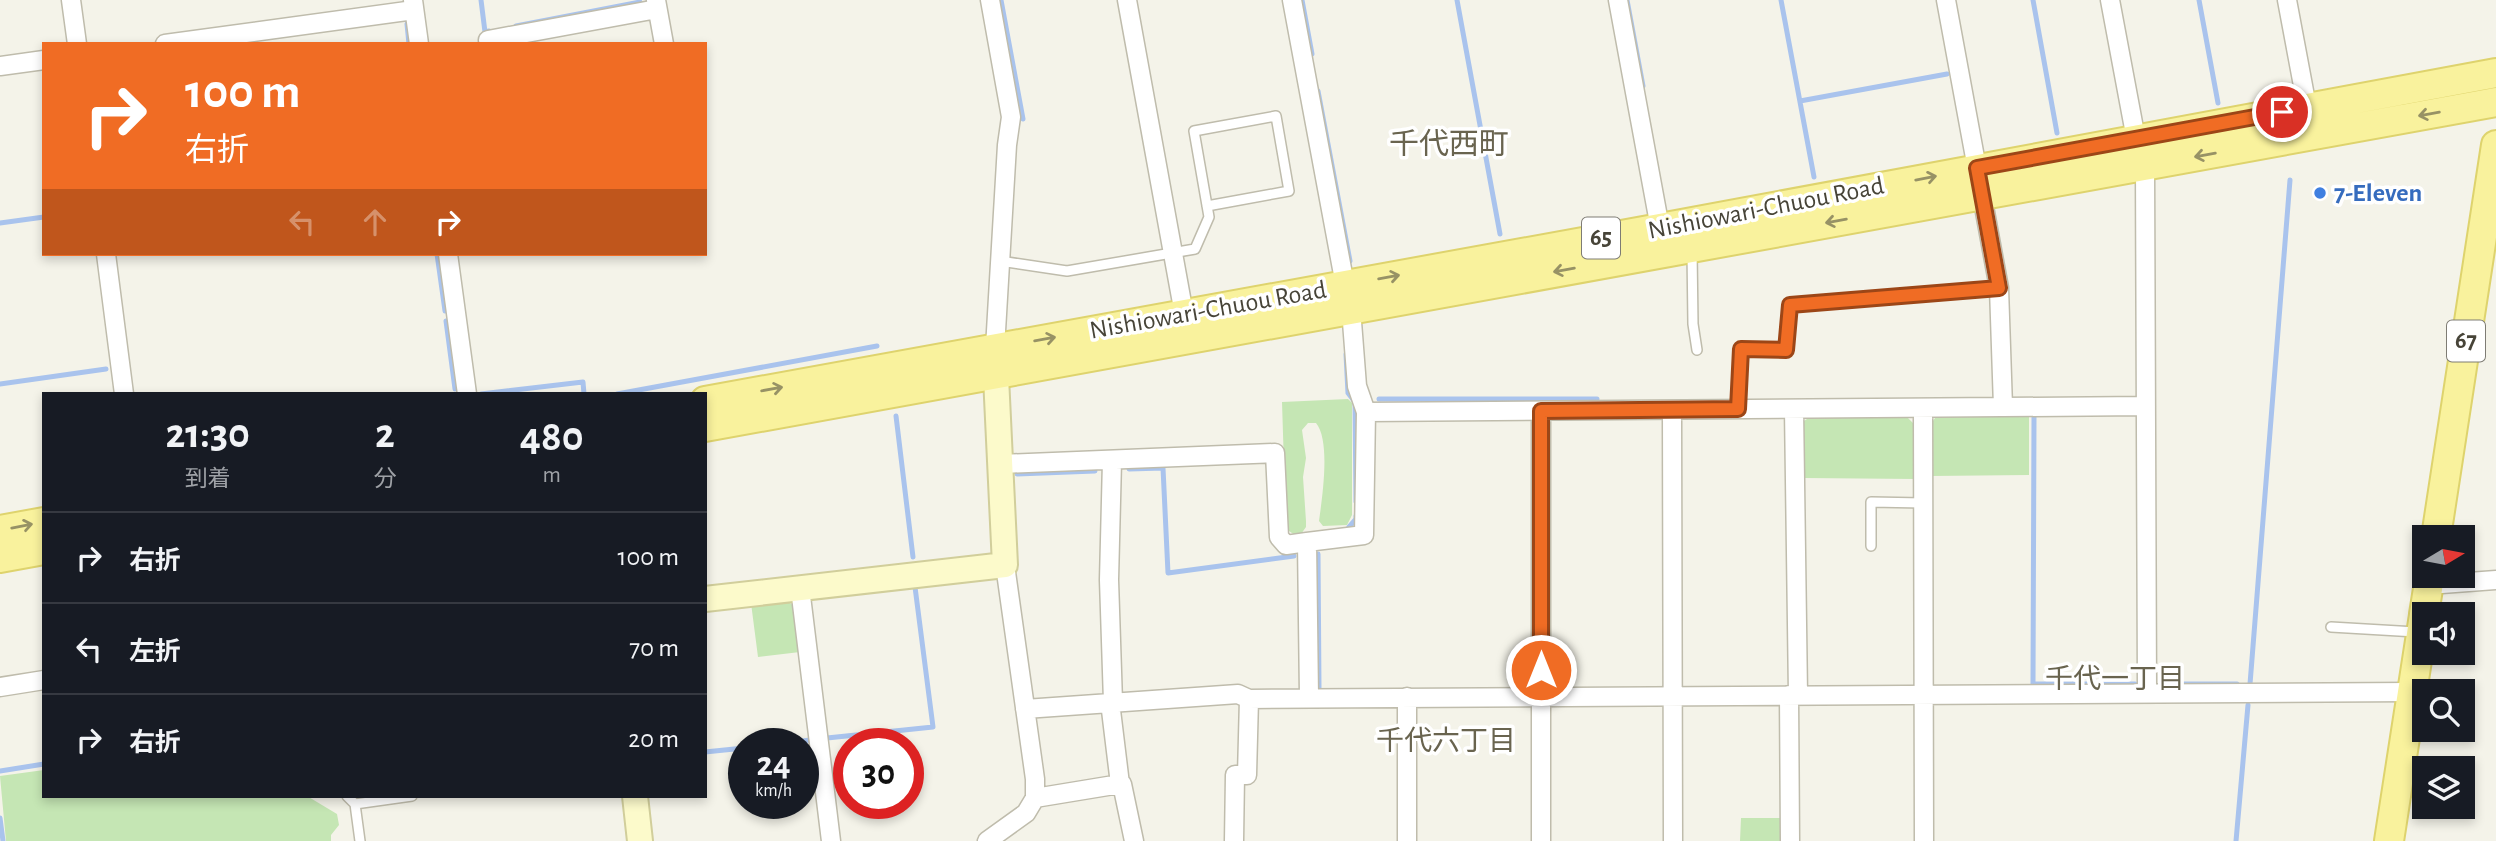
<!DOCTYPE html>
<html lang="ja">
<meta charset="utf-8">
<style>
body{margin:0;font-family:"Alegreya Sans","Noto Sans JP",sans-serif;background:#242831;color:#f1f3f6;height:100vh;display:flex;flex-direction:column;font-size:26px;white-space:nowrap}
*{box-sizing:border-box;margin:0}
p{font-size:23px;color:#9ea1a6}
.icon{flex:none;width:38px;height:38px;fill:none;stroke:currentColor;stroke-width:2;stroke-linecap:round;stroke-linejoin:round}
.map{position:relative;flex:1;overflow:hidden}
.details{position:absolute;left:42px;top:392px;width:665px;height:406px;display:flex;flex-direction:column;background:#171b24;border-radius:0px;box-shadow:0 4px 10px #0003}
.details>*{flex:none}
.top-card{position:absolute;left:42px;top:42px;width:665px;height:214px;border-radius:0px;box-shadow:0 4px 10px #0003;background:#f06c24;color:#fff;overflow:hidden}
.needle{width:46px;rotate:80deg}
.controls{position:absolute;left:2412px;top:525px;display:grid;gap:14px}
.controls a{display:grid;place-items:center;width:63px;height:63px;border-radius:0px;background:#171b24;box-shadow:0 4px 10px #0003;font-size:35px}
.speed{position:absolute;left:728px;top:728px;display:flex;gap:14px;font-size:35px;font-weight:700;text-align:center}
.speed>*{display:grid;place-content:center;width:91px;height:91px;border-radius:50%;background:#171b24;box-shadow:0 4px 10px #0003;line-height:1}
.speed small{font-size:18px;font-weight:400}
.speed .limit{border:10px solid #d22;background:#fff;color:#111}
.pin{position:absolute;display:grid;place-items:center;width:60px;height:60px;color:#fff;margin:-30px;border:4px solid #fff;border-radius:50%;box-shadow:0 2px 7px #0007}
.me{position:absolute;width:77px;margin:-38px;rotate:0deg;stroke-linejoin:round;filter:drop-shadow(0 0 5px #0008)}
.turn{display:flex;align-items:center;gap:24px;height:147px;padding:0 28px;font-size:32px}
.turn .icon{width:91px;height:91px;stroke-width:2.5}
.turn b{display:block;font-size:49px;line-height:60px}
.lanes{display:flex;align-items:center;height:66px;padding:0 28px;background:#0003;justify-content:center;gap:35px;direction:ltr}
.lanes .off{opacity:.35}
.eta{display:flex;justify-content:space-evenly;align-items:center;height:119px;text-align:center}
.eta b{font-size:42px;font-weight:700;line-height:49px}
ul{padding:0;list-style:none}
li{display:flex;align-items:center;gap:21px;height:91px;padding:0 28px;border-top:2px solid #363941}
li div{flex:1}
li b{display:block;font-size:26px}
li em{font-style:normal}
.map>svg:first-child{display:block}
.green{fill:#c5e6b4}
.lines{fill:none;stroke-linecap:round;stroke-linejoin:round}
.stream{stroke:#a9c3ed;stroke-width:5}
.lane-casing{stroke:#bfbcac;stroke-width:12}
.street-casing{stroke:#bfbcac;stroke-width:21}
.secondary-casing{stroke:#d1ce9b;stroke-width:28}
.primary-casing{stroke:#ded36d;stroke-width:32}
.lane{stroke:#fff;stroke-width:9}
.street{stroke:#fff;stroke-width:18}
.secondary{stroke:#fcfacb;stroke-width:24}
.primary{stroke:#f9f29d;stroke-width:28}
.oneway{stroke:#979265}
.route-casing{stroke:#9c4617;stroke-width:18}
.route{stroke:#f06c24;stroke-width:12}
.shop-dot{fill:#3f7fe0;stroke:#fff;stroke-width:2.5}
.labels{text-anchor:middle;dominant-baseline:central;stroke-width:7;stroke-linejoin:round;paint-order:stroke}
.shield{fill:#fff;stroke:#7e7c74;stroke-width:2}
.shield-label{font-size:24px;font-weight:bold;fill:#474438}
.shop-label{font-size:26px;font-weight:bold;fill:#366cbe;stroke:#fff;text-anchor:start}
.street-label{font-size:26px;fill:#474438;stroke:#fff}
.neighbourhood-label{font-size:28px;fill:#69644f;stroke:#fff}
.quarter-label{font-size:30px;fill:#69644f;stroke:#fff}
</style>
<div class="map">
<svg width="2496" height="841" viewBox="0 0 2496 841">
<rect width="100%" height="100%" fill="#f4f3e9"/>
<path class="green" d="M 1348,399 L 1352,403 L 1352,515 L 1347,525 L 1323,526 L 1319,521 C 1322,499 1331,441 1316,423 L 1308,423 L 1302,430 L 1306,458 L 1303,477 L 1306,521 L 1306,527 L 1301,534 L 1295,535 L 1286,529 L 1282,402 Z
M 1813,415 L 1906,416 L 1915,425 L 1915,479 L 1804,478 L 1804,421 Z
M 1937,415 L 2029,416 L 2029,475 L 1931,476 L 1931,424 Z
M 785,599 L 795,607 L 800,652 L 758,657 L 751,603 Z
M 44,770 L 44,796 L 307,796 L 337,814 L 339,825 L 331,835 L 331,841 L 6,841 L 0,776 Z
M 1741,818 L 1781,818 L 1781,841 L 1740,841 Z"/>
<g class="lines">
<path class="stream" d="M 481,0 L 485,32 L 489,31
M 1001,0 L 1023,119
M 1302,0 L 1312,54
M 1457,0 L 1500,234
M 1627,0 L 1643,86
M 1781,0 L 1814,177
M 2033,0 L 2057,133
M 2199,0 L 2218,103
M 407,24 L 409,44
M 516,26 L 640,2
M 1318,91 L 1350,261
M 1800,101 L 1947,74
M 0,223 L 44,217
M 437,254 L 445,311
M 446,321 L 455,389
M 1346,354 L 1348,393 L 1355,402 L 1356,502
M 0,384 L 106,369
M 481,394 L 583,382 L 584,394
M 617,394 L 877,346
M 1379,399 L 1597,399
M 896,416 L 913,557
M 2034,417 L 2033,684 L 2135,684
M 1129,469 L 1163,468 L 1168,573 L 1294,556
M 1017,474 L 1095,471
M 1349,527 L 1356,519 L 1356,516
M 1318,554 L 1319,688
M 2161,684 L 2237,684
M 2250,684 L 2290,180
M 827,738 L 933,727 L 915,587
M 780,744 L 810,740
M 705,752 L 744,748
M 0,771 L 44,764
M 0,818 L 3,841
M 2236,841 L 2248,705"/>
<g class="lane-casing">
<path id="lane" d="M 1692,251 L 1693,324 L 1697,350
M 1000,261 L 1067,271 L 1195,249 L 1209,217 L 1194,131 L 1276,116 L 1289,191 L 1207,206
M 1739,409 L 1741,349 L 1786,350 L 1790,305 L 1999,288
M 1871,546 L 1871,502 L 1923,503
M 2331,627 L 2416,632
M 347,796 L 355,804 L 360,841
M 355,804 L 412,796"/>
</g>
<g class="street-casing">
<path id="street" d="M 71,0 L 77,44
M 413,0 L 419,44
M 656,0 L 664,44
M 990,0 L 1011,117 L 1007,145 L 995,348
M 1127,0 L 1184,314
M 1292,0 L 1345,285
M 1618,0 L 1660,228
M 1946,0 L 1999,288 L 2003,407
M 2110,0 L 2136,139
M 2287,0 L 2307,107
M 488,40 L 657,9
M 165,44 L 414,10
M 0,66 L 44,60
M 2145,166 L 2147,693
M 106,254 L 124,394
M 448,254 L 467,394
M 1923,408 L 1924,841
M 1794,409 L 1798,695
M 1672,410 L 1673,841
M 1541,411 L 1541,841
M 1366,412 L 2146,406
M 1112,461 L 1109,580 L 1113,702
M 1001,464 L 1275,453 L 1279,537 L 1286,545 L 1307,542
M 2428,585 L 2496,580
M 800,588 L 831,841
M 0,687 L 44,680
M 1789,695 L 1790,841
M 1309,697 L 1307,542 L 1364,535 L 1366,412 L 1357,386 L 1351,309
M 1407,697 L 1407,841
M 1110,702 L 1120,784 L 1122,784 L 1134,841
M 1025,709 L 1238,694 L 1249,699 L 2412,692
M 1035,798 L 1120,784
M 987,841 L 1026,813 L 1035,798 L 1035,779 L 1005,565
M 1234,841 L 1235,775 L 1247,775 L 1249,699"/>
</g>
<g class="secondary-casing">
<path id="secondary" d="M 705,599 L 1005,565 L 995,356
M 635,796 L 640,841"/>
</g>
<g class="primary-casing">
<path id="primary" d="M 705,401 L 1660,228 L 2496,73
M 705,427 L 2496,102
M 0,530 L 44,522
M 2436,537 L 2496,145
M 0,558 L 44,550
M 2424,614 L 2430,576
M 2389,841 L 2424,615"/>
</g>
<use href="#lane" class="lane"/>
<use href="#street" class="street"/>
<use href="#secondary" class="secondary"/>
<use href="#primary" class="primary"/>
</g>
<defs><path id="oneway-shaft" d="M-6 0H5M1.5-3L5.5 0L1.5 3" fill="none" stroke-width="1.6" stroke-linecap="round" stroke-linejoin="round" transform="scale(1.75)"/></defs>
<g class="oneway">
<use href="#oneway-shaft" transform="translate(2429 114) rotate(170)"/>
<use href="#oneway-shaft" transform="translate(2205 155) rotate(170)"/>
<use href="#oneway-shaft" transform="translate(1926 178) rotate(-11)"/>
<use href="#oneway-shaft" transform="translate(1836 221) rotate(170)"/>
<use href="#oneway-shaft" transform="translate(1564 270) rotate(170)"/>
<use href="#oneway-shaft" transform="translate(1389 277) rotate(-10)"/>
<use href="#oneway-shaft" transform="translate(1045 339) rotate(-10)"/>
<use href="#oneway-shaft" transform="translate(772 389) rotate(-10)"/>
<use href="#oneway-shaft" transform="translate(22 526) rotate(-11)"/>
</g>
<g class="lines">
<g class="route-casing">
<path id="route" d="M 1541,670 L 1541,411 L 1738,409 L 1741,349 L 1786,350 L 1790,305 L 1999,288 L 1977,168 L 2282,112"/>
</g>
<use href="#route" class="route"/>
</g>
<circle class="shop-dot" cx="2320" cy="193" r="7"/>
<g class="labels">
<g class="shield">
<rect x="1582" y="217.5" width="38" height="41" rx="5"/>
<rect x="2447" y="320.5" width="38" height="41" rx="5"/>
</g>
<g class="shield-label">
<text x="1601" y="238">65</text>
<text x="2466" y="341">67</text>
</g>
<g class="shop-label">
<text x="2334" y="193">7-Eleven</text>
</g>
<g class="street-label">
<text transform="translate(1766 208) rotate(-11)">Nishiowari-Chuou Road</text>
<text transform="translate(1208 310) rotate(-10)">Nishiowari-Chuou Road</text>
</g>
<g class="neighbourhood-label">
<text x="2115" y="680">千代一丁目</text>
<text x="1446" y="742">千代六丁目</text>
</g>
<g class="quarter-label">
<text x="1449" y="145">千代西町</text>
</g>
</g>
</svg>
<div class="controls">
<a><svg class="needle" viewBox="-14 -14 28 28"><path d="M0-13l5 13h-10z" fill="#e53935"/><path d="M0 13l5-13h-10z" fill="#9ea1a6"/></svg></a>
<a><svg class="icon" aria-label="sound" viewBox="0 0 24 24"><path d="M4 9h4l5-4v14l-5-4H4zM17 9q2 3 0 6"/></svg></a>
<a><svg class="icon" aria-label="search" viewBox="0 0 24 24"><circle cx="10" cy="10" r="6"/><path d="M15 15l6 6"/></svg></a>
<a><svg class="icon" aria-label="layers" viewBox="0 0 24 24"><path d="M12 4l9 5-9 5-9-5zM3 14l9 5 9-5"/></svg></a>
</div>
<div class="speed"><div>24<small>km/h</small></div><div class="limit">30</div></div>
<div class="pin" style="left:2282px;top:112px;background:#d93025"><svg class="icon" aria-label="arrive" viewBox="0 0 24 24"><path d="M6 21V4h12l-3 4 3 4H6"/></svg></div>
<svg class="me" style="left:1541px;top:670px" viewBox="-20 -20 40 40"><circle r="17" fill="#f06c24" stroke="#fff" stroke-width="3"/><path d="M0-11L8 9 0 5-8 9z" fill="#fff"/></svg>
<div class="top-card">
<div class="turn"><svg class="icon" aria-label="right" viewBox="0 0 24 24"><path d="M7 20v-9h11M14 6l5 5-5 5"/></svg><div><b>100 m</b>右折</div></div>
<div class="lanes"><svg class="icon off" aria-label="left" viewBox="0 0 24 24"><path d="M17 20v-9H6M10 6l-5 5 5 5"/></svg><svg class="icon off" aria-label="ahead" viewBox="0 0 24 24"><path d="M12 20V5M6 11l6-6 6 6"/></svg><svg class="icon" aria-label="right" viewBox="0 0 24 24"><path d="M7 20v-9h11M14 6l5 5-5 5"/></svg></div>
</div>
<section class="details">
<div class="eta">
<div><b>21:30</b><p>到着</p></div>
<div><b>2</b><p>分</p></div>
<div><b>480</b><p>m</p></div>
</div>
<ul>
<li><svg class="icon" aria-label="right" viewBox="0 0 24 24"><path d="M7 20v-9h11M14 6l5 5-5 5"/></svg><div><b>右折</b></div><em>100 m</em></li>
<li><svg class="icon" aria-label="left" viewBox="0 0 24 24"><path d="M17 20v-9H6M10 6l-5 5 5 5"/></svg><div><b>左折</b></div><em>70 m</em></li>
<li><svg class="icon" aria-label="right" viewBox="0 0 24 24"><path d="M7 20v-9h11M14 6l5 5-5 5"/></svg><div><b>右折</b></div><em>20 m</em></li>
</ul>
</section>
</div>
